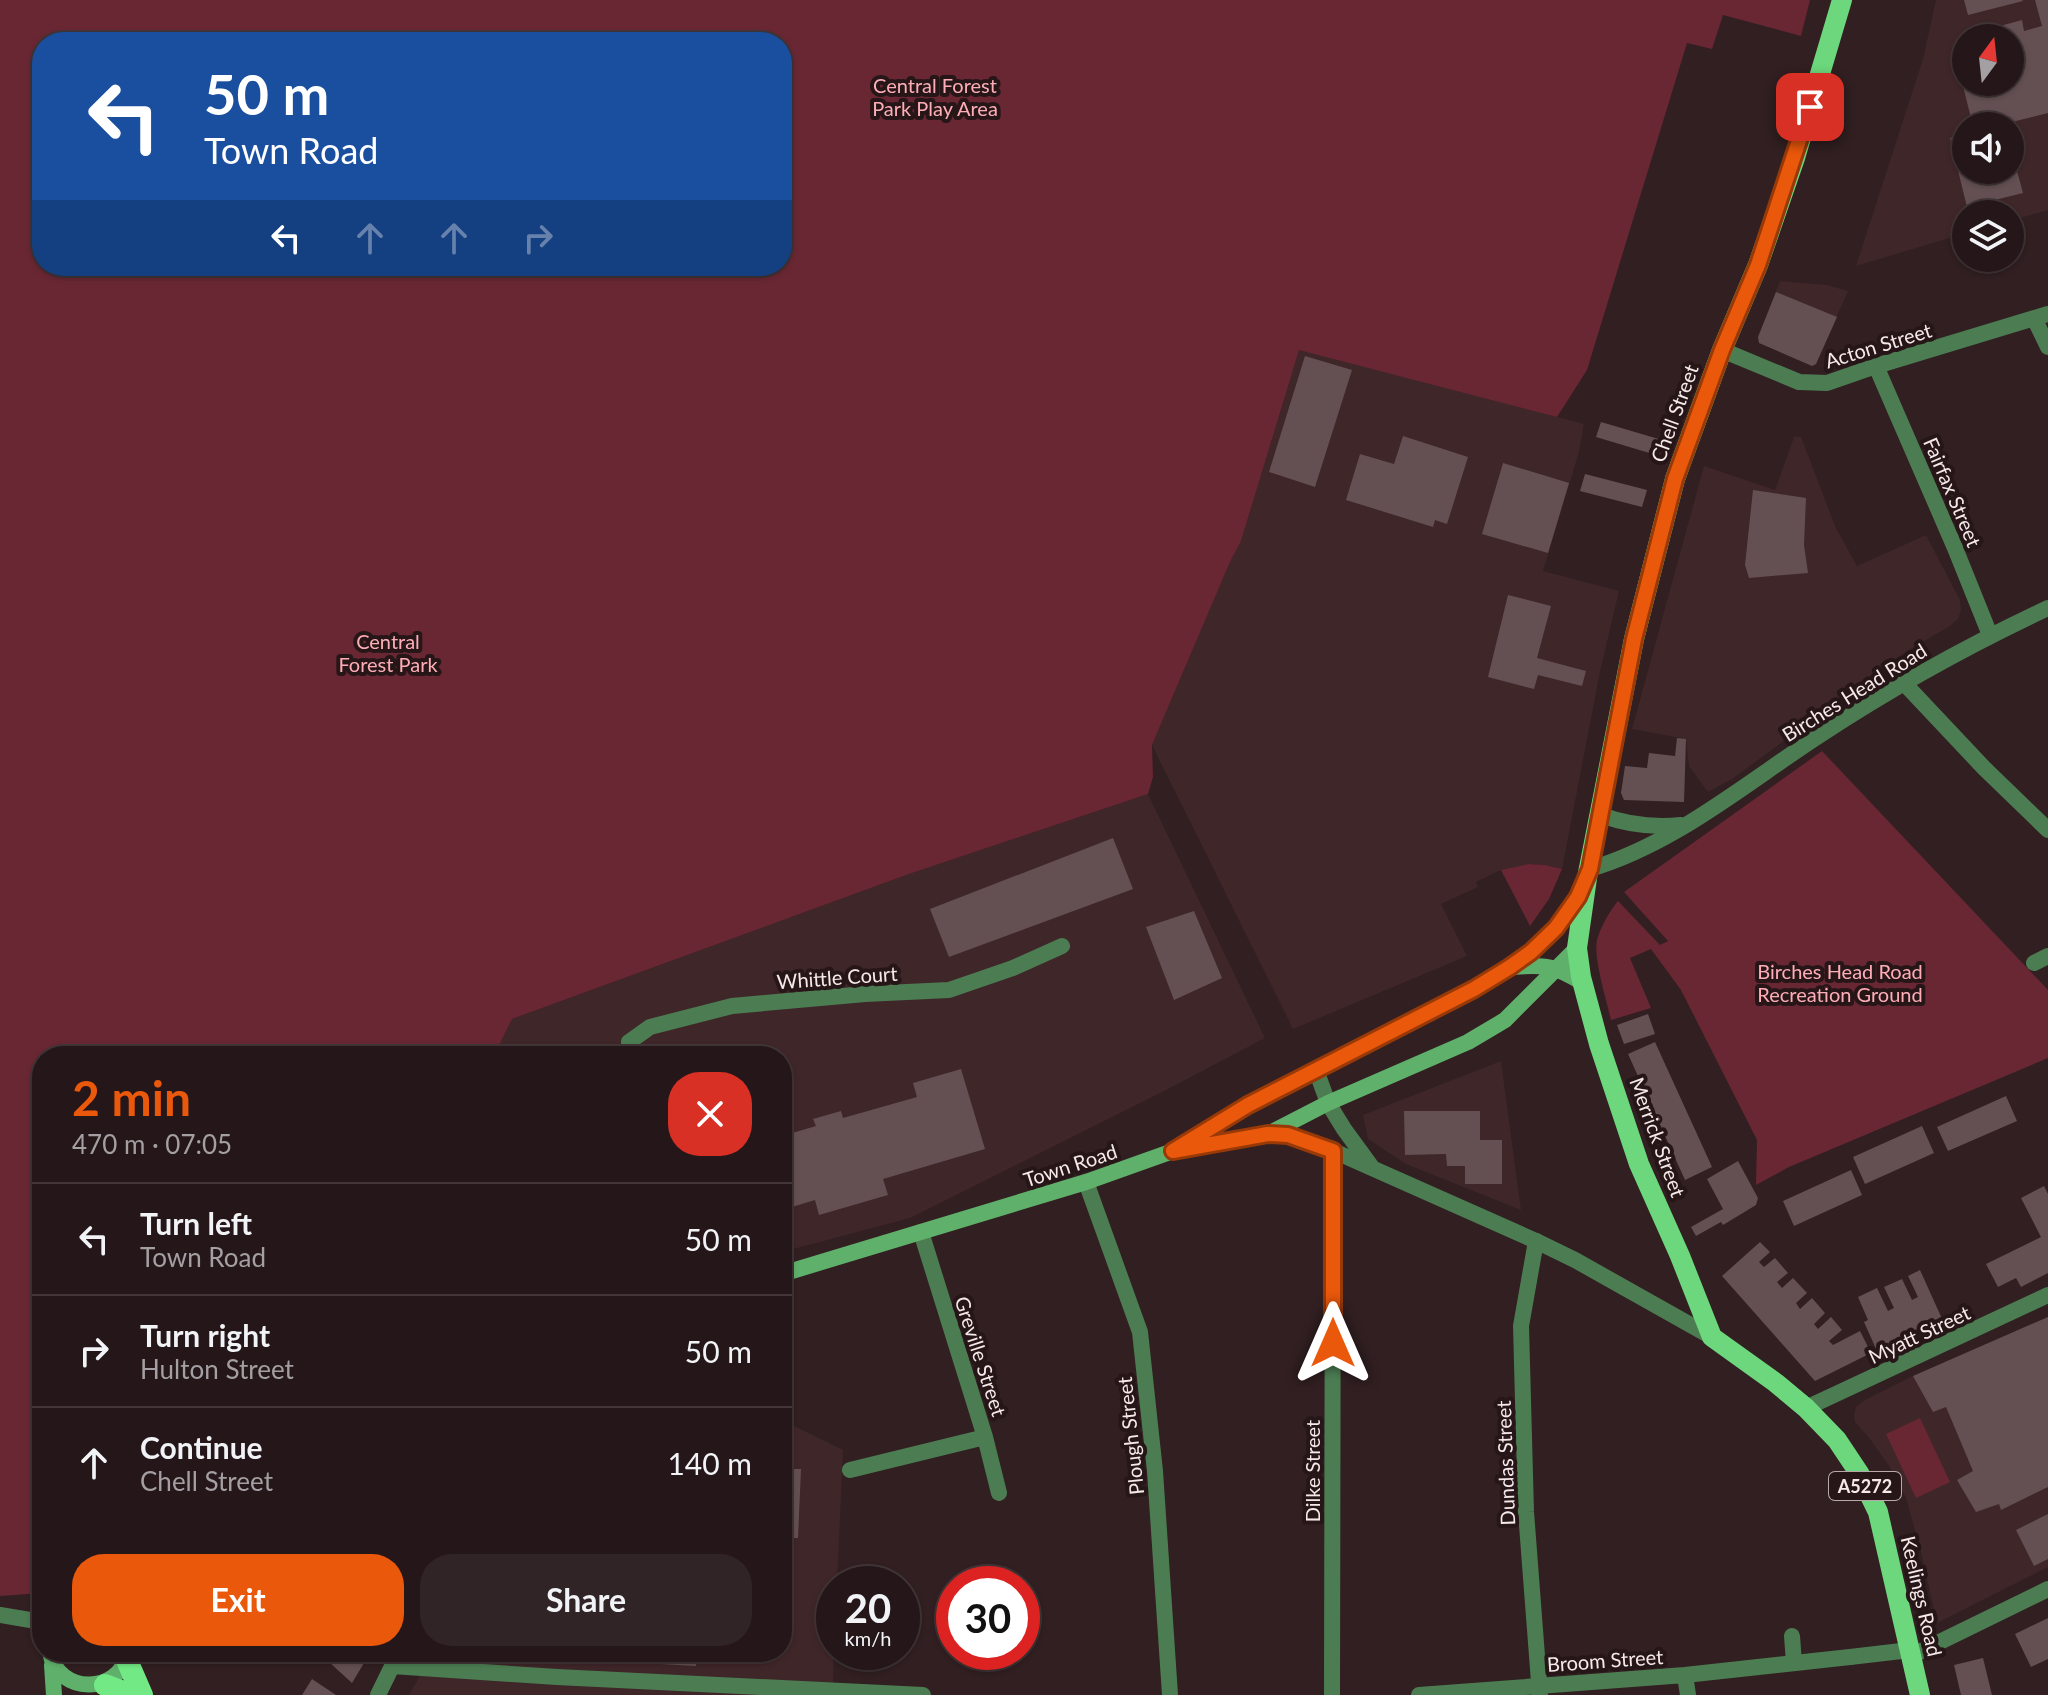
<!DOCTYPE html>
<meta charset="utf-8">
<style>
body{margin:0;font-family:Lato,sans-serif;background:#312426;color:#f1f3f6;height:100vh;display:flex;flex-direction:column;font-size:30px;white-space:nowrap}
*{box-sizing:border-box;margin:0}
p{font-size:26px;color:#a39fa2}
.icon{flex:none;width:44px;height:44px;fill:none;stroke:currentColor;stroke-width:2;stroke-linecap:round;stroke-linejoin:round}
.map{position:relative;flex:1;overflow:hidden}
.details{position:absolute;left:32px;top:1046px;width:760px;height:616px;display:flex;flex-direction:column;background:#251719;border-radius:32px;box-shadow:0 2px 6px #0004,0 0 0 2px #423638}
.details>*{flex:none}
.top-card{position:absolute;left:32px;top:32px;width:760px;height:244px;border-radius:32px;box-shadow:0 2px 6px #0004,0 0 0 2px #423638;background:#1a4fa0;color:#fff;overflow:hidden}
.needle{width:52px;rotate:15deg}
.buttons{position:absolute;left:1952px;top:24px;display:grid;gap:16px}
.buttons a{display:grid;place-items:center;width:72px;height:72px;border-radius:50%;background:#251719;box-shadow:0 2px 6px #0004,0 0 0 2px #423638;font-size:40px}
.speed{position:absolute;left:816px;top:1566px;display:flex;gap:16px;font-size:40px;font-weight:700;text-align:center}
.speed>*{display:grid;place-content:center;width:104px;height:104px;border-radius:50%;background:#251719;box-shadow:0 2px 6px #0004,0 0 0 2px #423638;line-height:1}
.speed small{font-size:20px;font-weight:400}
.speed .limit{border:12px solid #d22;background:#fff;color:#111}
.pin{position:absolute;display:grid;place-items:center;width:68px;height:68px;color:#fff;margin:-34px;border-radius:16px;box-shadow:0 4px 12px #0006}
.me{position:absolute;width:88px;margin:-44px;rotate:0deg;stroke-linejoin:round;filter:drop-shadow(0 0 6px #0008)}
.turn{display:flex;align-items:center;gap:28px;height:168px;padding:0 40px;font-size:36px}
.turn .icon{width:104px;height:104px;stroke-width:2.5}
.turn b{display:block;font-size:56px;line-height:68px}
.lanes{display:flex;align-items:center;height:76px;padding:0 40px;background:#0003;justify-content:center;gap:40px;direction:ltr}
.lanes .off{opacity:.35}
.round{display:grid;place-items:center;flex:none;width:84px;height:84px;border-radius:32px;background:#312426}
.summary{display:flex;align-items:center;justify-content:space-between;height:136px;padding:0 40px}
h1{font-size:48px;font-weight:700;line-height:60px;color:#ea580c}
.action{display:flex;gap:16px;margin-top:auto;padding:16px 40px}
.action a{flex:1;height:92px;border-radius:32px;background:#ea580c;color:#fff;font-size:32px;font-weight:700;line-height:92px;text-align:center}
.action a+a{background:#312426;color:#f1f3f6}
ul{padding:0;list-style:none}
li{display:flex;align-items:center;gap:24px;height:112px;padding:0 40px;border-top:2px solid #423638}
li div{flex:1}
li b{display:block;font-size:30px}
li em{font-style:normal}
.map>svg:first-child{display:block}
.built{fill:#3f2629;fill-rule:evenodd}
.green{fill:#692733;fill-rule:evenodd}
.building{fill:#645052}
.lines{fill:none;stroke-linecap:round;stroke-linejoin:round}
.pedestrian{stroke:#4c7d52;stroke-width:16}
.minor{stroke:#4c7d52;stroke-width:16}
.tertiary{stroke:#4c7d52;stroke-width:16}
.secondary{stroke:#5fb06a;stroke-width:16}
.primary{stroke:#6cd77c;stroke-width:20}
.trunk{stroke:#72e984;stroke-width:22}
.route-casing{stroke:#983908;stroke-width:20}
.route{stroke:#ea580c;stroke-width:14}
.labels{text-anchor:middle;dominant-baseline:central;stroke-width:8;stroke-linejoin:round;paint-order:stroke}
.shield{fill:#261618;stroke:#b8aaab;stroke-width:2}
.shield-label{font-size:18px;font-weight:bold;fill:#f6e9ea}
.park-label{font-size:20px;fill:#feadb6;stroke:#261618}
.street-label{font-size:20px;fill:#f6e9ea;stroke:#261618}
</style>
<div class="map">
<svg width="2048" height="1695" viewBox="0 0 2048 1695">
<rect width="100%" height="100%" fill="#311f21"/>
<path class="built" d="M 1936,0 L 2048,0 L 2048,210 L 2010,221 L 2010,214 L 1966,214 L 1966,233 L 1856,266 L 1923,59 ZM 1966,38 L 2010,38 L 2010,82 L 1966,82 ZM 1966,126 L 2010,126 L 2010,170 L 1966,170 Z
M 1780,281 L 1827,285 L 1848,291 L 1816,364 L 1812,366 L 1759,343 L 1758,337 Z
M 1299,349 L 1584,424 L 1579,452 L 1543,571 L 1619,591 L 1600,672 L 1562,869 L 1545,865 L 1528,864 L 1501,870 L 1476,882 L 1478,887 L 1441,904 L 1467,956 L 1293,1029 L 1152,745 L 1230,562 L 1241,541 Z
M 1794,437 L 1801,437 L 1836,528 L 1857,566 L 1926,535 L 1960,600 L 1961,610 L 1958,619 L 1950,626 L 1907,651 L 1732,779 L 1708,792 L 1689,766 L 1686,739 L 1632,729 L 1704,466 L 1775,490 Z
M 1148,794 L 1265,1038 L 1168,1089 L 910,1218 L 782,1252 L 782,1056 L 494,1056 L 512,1019 L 909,874 Z
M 1501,1061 L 1521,1210 L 1406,1164 L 1368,1139 L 1363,1115 Z
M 2048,1317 L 2048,1567 L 1937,1623 L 1921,1552 L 1906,1498 L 1889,1466 L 1870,1439 L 1855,1422 L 1854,1415 L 1856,1407 L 1863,1401 L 1913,1376 Z
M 782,1420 L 843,1450 L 837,1584 L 834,1584 L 833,1695 L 409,1695 L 433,1652 L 782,1652 Z"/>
<path class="green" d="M 0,0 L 1810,0 L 1801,36 L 1723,15 L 1712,49 L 1687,43 L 1587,370 L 1557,417 L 1299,350 L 1241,541 L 1230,562 L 1152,745 L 1153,777 L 1148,794 L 909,874 L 512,1019 L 494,1056 L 42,1056 L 42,1593 L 0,1596 ZM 782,42 L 782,266 L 42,266 L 42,42 Z
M 1822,751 L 2048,990 L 2048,1058 L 1789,1167 L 1756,1185 L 1757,1140 L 1681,990 L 1651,949 L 1630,958 L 1651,1008 L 1611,1020 C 1607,1001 1593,958 1597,940 C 1601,926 1609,912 1618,901 L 1660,945 L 1668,941 L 1624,892 Z
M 1528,864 L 1545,865 L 1562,869 L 1549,899 L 1530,926 L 1501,870 Z
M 1920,1418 L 1950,1482 L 1916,1498 L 1886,1434 Z"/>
<path class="building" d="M 1964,0 L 2022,0 L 2023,1 L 1968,15 Z
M 2035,0 L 2048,0 L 2048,113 L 2004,124 L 2005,126 L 1982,126 L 1980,116 L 1971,118 L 1960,74 L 1966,72 L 1966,82 L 2010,82 L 2010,38 L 2004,38 L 2000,26 L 2022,20 L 2024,31 L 2042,26 Z
M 1966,134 L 1966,170 L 2010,170 L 2011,149 L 2023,193 L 1967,207 L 1950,138 Z
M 1776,292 L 1837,317 L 1816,364 L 1812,366 L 1759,343 L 1758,337 Z
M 1305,356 L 1352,370 L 1315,487 L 1269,472 Z
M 1601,422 L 1662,440 L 1656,455 L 1596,437 Z
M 1403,436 L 1468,457 L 1447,524 L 1435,520 L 1433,527 L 1346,500 L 1360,454 L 1394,464 Z
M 1503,463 L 1569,483 L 1548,553 L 1482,534 Z
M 1585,474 L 1647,490 L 1642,507 L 1580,491 Z
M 1753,490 L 1806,498 L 1804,545 L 1808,573 L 1749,578 L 1745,565 Z
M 1508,595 L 1551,606 L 1537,658 L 1586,671 L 1582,686 L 1538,675 L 1534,689 L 1488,677 Z
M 1677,738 L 1686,739 L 1684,802 L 1624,800 L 1621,793 L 1625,766 L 1647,768 L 1649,753 L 1675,756 Z
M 1113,838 L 1133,889 L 949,957 L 930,909 Z
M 1194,911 L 1222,978 L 1174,1000 L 1146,927 Z
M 1648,1014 L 1655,1034 L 1624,1044 L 1617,1025 Z
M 1655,1042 L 1712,1167 L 1685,1180 L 1628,1054 Z
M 961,1069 L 985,1149 L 883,1179 L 888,1195 L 819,1215 L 815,1200 L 782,1210 L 782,1136 L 816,1126 L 813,1119 L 841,1111 L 843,1118 L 917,1097 L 913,1083 Z
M 2006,1096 L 2017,1121 L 1948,1151 L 1937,1127 Z
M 1404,1111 L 1480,1111 L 1480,1140 L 1502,1140 L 1502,1184 L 1465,1184 L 1465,1166 L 1447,1166 L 1446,1154 L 1405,1155 Z
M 1922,1126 L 1934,1153 L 1865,1184 L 1853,1157 Z
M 1738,1161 L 1758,1198 L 1756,1205 L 1723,1225 L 1721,1222 L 1696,1236 L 1691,1227 L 1723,1209 L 1707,1179 Z
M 1851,1170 L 1862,1195 L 1794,1226 L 1783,1201 Z
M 2044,1186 L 2048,1194 L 2048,1273 L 2021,1287 L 2016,1278 L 1998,1287 L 1986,1264 L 2041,1237 L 2021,1198 Z
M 1760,1242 L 1770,1252 L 1759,1262 L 1764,1267 L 1775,1258 L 1788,1273 L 1777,1282 L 1782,1288 L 1793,1278 L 1807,1293 L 1796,1303 L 1800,1309 L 1812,1298 L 1825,1313 L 1814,1324 L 1818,1329 L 1831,1317 L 1842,1330 L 1829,1341 L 1833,1345 L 1860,1331 L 1871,1353 L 1815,1381 L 1722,1276 Z
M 1920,1270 L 1943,1321 L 1877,1351 L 1864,1322 L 1868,1320 L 1858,1297 L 1877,1288 L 1888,1311 L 1894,1308 L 1884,1287 L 1902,1279 L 1912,1300 L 1918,1297 L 1908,1276 Z
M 2048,1317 L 2048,1487 L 2001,1510 L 1999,1504 L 1976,1512 L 1957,1480 L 1973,1471 L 1946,1407 L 1933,1412 L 1913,1376 Z
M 782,1469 L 801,1469 L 798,1538 L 782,1538 Z
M 2048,1514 L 2048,1559 L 2034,1566 L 2016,1530 Z
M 2048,1618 L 2048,1659 L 2031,1667 L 2015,1634 Z
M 318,1652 L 368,1652 L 370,1653 L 352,1683 Z
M 479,1652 L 697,1652 L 696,1666 L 479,1654 Z
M 1983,1658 L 1992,1695 L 1961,1695 L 1954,1665 Z
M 312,1679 L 336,1695 L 302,1695 Z"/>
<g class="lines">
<path class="pedestrian" d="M 1850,1657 L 1910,1650"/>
<path class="minor" d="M 2034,318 L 2048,347
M 1722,350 L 1799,382 L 1827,383 L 1876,366 L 2048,314
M 1876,366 L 1955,548 L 1990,635
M 1903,682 L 1984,768 L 2048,830
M 2034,963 L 2048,956
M 629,1056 L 629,1042 L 650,1027 L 732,1006 L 865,994 L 949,990 L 1013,968 L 1062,946
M 1086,1182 L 1140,1332 L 1155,1471 L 1170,1695
M 921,1232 L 985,1437 L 999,1493
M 1536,1241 L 1521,1326 L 1526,1512 L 1540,1695
M 1806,1408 L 2048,1295
M 850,1470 L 985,1437
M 0,1615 L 42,1622
M 1792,1636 L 1794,1663
M 1911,1656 L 2048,1589
M 392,1666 L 557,1677 L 923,1695
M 1685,1675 L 1688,1695
M 378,1695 L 399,1652
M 1332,1695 L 1333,1151
M 1419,1695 L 1685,1675 L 1850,1657"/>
<path class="tertiary" d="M 1601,815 C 1628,825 1652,828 1681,825
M 1590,869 C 1675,844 1746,783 1820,735 C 1893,687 1969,645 2048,608
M 1316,1070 L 1328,1103 L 1344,1129 L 1371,1166
M 1268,1134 L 1288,1135 L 1320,1145 L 1536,1241 L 1575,1260 L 1712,1337"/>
<path class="secondary" d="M 1513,967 C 1546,964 1555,966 1583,983
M 1181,1146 L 1248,1105 L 1492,979 L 1531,952 L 1556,928 L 1583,887
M 782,1274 L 1086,1182 L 1173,1151 L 1268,1134 L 1328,1103 L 1468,1042 L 1505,1020 L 1577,948
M 50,1652 C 57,1695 120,1695 127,1654
M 52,1665 L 54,1695"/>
<path class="primary" d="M 1842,0 L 1795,158 L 1758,265 L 1722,350 L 1675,479 L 1634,639 L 1587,878 L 1577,948 L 1581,977 L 1599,1044 L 1639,1164 L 1680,1256 L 1712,1337 L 1776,1383 L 1806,1408 L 1837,1440 L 1859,1473 L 1878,1512 L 1920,1695"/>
<path class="trunk" d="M 126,1658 L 142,1695
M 105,1685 L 131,1695"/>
</g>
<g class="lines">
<g class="route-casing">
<path id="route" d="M 1333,1343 L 1333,1151 L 1288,1135 L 1268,1134 L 1173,1151 L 1248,1105 L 1474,989 L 1510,967 L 1531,952 L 1556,928 L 1578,897 L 1590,869 L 1634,639 L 1675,479 L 1722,350 L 1758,265 L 1810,107"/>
</g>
<use href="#route" class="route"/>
</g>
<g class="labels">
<rect class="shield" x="1829" y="1472" width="72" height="28" rx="6"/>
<g class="shield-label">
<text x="1865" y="1486">A5272</text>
</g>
<g class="park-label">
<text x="935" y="85">Central Forest<tspan x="935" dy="23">Park Play Area</tspan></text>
<text x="388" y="641">Central<tspan x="388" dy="23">Forest Park</tspan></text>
<text x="1840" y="971">Birches Head Road<tspan x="1840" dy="23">Recreation Ground</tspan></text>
</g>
<g class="street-label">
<text transform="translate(1878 345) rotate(-17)">Acton Street</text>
<text transform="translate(1674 413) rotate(-70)">Chell Street</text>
<text transform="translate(1953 492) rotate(67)">Fairfax Street</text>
<text transform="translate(1854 692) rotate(-32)">Birches Head Road</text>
<text transform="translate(837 977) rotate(-4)">Whittle Court</text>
<text transform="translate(1658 1137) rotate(70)">Merrick Street</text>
<text transform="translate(1070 1165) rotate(-18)">Town Road</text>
<text transform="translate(1919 1334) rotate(-25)">Myatt Street</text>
<text transform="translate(981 1356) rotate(72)">Greville Street</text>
<text transform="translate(1130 1436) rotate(-96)">Plough Street</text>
<text transform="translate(1505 1463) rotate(-92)">Dundas Street</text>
<text transform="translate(1312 1471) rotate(-90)">Dilke Street</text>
<text transform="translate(1922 1596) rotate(77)">Keelings Road</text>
<text transform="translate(1605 1660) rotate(-4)">Broom Street</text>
</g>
</g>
</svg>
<div class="buttons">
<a><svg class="needle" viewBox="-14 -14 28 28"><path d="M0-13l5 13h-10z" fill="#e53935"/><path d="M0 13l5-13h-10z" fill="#a39fa2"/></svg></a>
<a><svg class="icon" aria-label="sound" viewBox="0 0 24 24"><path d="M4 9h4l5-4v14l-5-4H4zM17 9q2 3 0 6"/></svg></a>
<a><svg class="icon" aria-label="layers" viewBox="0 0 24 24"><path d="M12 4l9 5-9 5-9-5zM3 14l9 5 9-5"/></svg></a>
</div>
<div class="speed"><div>20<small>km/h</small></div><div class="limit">30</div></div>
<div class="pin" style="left:1810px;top:107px;background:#d93025"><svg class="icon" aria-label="arrive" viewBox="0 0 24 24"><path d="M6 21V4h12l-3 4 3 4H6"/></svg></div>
<svg class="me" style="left:1333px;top:1343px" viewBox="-20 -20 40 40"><path d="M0-17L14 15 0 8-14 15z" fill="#ea580c" stroke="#fff" stroke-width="4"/></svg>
<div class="top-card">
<div class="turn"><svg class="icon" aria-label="left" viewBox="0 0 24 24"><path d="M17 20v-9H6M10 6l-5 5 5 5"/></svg><div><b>50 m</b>Town Road</div></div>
<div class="lanes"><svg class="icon" aria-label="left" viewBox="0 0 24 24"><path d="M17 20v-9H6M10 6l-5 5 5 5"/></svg><svg class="icon off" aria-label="ahead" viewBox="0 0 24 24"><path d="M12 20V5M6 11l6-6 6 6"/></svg><svg class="icon off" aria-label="ahead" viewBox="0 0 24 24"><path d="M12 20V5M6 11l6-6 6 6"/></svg><svg class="icon off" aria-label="right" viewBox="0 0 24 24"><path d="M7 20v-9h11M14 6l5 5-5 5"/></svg></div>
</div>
<section class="details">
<div class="summary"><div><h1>2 min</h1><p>470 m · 07:05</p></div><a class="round" style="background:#d93025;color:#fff"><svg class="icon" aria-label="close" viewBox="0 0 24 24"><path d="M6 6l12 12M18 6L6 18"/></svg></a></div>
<ul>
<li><svg class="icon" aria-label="left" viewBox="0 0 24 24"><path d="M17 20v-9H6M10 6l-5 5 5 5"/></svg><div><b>Turn left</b><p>Town Road</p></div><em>50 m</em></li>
<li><svg class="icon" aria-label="right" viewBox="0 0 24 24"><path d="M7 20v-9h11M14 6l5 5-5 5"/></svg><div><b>Turn right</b><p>Hulton Street</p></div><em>50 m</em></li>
<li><svg class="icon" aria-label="ahead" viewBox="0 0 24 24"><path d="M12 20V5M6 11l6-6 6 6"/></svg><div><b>Continue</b><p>Chell Street</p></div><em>140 m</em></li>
</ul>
<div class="action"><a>Exit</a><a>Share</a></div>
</section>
</div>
